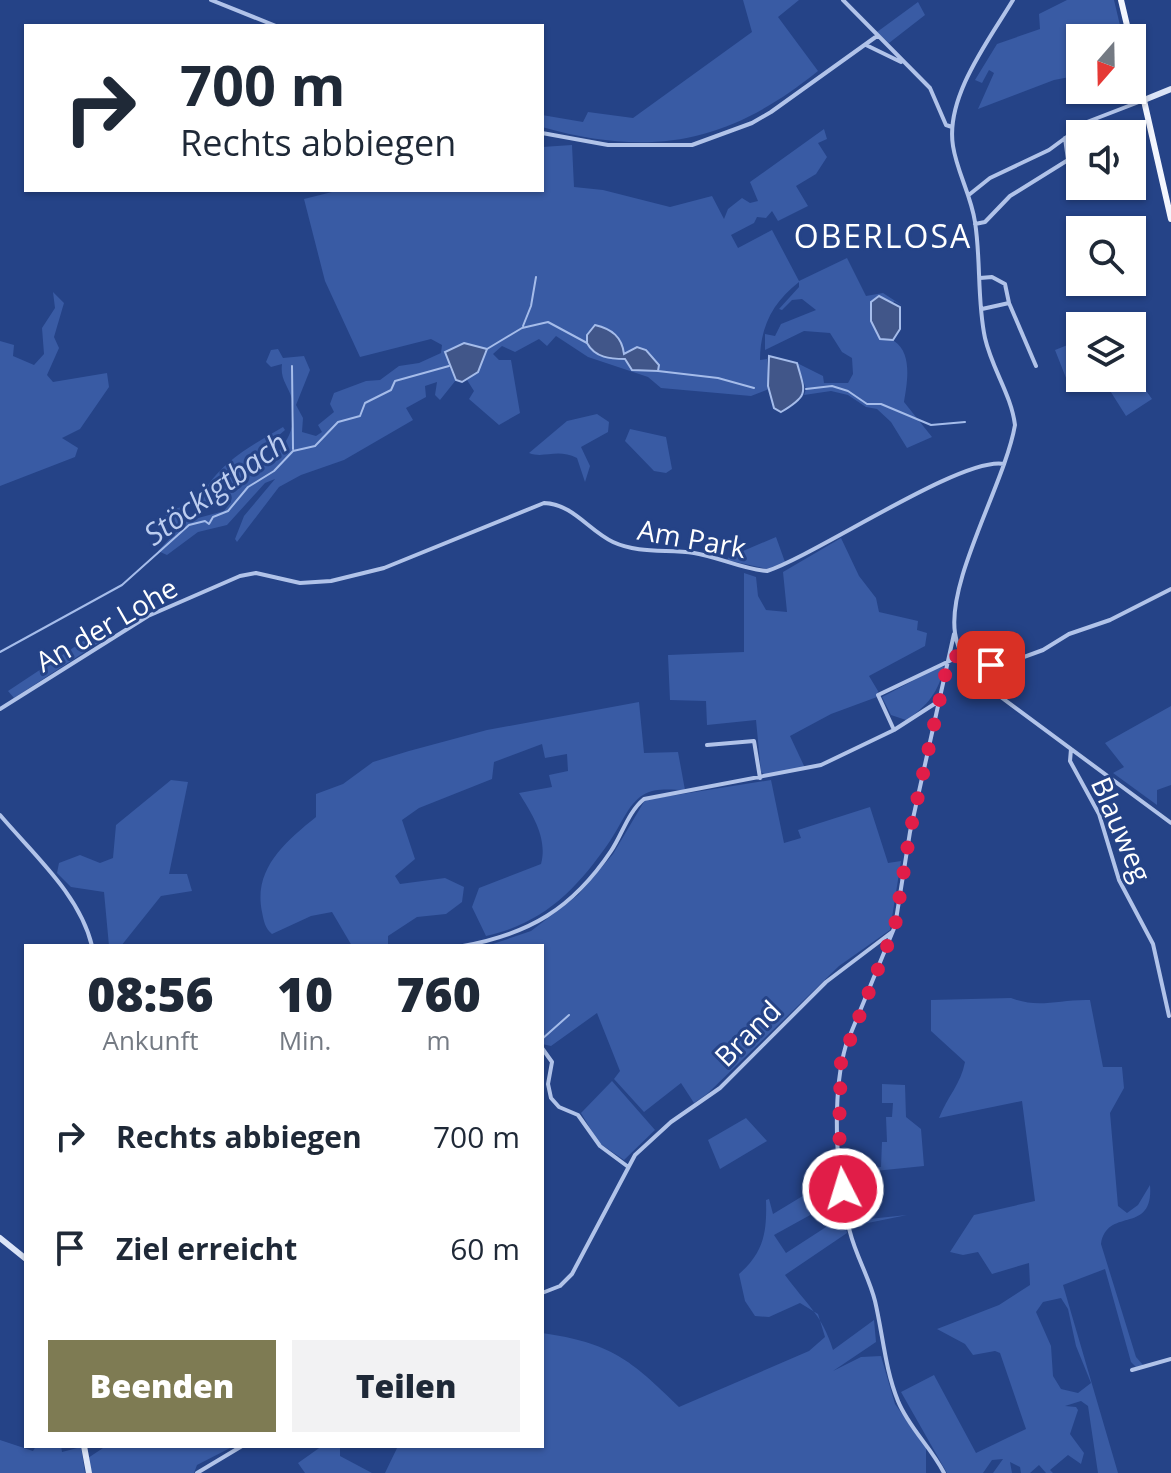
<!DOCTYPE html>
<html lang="de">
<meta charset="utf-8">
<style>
body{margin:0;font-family:"Open Sans",sans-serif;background:#f2f2f3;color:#1f2937;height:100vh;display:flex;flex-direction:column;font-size:30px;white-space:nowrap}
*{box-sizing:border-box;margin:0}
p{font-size:26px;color:#747a83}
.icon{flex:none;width:44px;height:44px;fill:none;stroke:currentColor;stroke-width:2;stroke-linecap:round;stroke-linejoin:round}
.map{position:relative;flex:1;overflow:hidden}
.details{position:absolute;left:24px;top:944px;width:520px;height:504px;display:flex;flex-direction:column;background:#fff;border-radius:0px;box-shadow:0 2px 6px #0004}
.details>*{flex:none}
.guide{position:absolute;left:24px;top:24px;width:520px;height:168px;border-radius:0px;box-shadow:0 2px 6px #0004;background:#fff;color:#1f2937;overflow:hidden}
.needle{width:52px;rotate:200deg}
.fabs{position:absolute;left:1066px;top:24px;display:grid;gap:16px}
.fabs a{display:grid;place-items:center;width:80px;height:80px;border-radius:0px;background:#fff;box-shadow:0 2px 6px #0004;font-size:40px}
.pin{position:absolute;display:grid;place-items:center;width:68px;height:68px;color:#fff;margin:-34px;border-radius:16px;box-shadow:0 4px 12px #0006}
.me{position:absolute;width:88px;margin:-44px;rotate:355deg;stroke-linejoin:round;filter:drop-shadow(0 0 6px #0008)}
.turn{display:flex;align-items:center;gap:28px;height:168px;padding:0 24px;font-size:36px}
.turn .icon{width:104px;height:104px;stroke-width:2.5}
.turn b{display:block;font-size:56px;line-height:68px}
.eta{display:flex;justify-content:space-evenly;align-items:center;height:136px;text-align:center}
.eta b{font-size:48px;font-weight:800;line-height:56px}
.button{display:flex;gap:16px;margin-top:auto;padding:16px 24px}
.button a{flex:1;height:92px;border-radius:0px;background:#7e7b53;color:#fff;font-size:32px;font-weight:800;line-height:92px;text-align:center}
.button a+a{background:#f2f2f3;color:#1f2937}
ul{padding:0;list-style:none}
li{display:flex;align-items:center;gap:24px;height:112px;padding:0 24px}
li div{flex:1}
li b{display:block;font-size:30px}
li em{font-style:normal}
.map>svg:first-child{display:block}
.green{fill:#395ba4;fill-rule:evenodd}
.water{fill:#415689;stroke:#a5bcea;stroke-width:2}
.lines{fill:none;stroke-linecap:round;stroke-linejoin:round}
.stream{stroke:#a5bcea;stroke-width:2}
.street{stroke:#b1c3e9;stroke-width:4}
.secondary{stroke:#dbe4f7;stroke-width:6}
.primary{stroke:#f3f6fe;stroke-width:6}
.route{stroke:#e11d48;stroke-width:14;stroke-dasharray:0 25.2}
.labels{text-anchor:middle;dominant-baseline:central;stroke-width:6;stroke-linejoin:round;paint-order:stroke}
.street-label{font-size:28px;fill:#fff;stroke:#254387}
.water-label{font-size:30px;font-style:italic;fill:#bccdf0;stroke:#254387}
.quarter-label{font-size:32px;letter-spacing:2px;fill:#fff;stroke:#254387}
</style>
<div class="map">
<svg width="1171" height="1473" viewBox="0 0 1171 1473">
<rect width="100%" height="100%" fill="#254387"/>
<path class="green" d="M 743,0 L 799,0 L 778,17 L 818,71 C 729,143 652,158 542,127 L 542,115 L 583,122 L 588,112 L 633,118 L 752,32 Z
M 1067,0 L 1114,0 L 1123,38 L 1080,38 L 1080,75 L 1054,80 L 978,109 L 994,73 L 989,70 L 982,83 L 975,80 L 997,44 L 1040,29 L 1039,14 Z
M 918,2 L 925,15 L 889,43 L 877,32 Z
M 824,129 L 827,139 L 818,143 L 827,157 L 816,174 L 796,186 L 808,206 L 778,221 L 772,211 L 766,218 L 757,217 L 754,223 L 731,235 L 738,248 L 772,230 L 799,281 L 847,258 L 866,296 L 883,293 L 903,306 L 894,301 L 876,334 C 882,340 887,337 894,341 C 913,353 907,384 904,402 L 932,437 L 907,448 L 891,422 L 877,409 L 866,407 L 848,395 L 831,391 L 804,395 L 806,389 L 797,363 L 823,376 L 824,383 L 848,383 L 853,374 L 852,358 L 842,352 L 830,333 L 804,331 L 765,350 L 765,334 L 775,336 L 781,324 L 816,310 L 802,299 L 792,300 L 782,310 L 779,309 L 799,287 L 799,282 C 773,302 760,327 760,360 L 767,359 L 769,389 L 751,396 L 661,388 L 648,377 L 588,357 L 556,336 L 547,346 L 539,339 L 515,352 L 502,346 L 493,354 L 499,360 L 511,360 L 520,413 L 499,425 L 469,399 L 474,391 L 467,380 L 478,371 L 449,366 L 456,380 L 440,400 L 435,395 L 437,382 L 425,386 L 426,397 L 406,408 L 413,420 L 344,460 L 301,475 L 279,487 L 237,542 L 235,539 L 244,516 L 275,479 L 265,483 L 227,525 L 198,532 L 167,555 L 158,551 L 178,530 L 171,529 L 164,519 L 167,512 L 181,507 L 187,512 L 187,521 L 224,511 L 231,502 L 228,498 L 202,505 L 200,500 C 216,464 251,446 283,427 L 285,430 L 248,462 L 248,470 C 277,463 301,431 292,399 C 288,385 280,380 282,364 L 271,367 L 266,362 L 271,350 L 278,349 L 283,358 L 304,356 L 310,370 L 296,405 L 303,418 L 302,432 L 316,436 L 322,432 L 318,425 L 334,412 L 330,404 L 334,393 L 366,381 L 380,380 L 399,366 L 419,363 L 441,353 L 442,345 L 431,339 L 360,357 L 325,281 L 304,199 L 340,190 L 542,190 L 542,147 L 572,145 L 574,187 L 603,190 L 670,207 L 712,196 L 724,219 L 728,209 L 742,198 L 750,203 L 758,201 L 750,182 Z
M 53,292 L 64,303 L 54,337 L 59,348 L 47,375 L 53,382 L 107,373 L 109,387 L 80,429 L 62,438 L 78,448 L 75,457 L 0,486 L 0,341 L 14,345 L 13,356 L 34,365 L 44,354 L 42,328 L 55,308 Z
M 1080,340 L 1080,378 L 1068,383 L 1055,350 Z
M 1132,371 L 1152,399 L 1126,416 L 1102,378 L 1132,378 Z
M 597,414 L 609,422 L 608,432 L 581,447 L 590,466 L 585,482 L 577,458 C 557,448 544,459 529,453 L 567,421 Z
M 630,429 L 666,437 L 672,469 L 666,473 L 654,471 L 625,441 Z
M 776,537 L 785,562 L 767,569 L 727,560 L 729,557 Z
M 841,538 L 859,576 L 876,598 L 879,612 L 918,621 L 917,630 L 927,633 L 925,646 L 869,676 L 878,691 L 877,697 L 831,714 L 790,736 L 805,768 L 767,776 L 761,772 L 756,720 L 707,725 L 706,701 L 670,700 L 668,655 L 744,652 L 744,573 L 756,577 L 758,596 L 766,610 L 787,612 L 783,572 Z
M 100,630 L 109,636 L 14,698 L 8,691 Z
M 941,666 L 944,667 C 939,691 928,706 906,720 L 891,715 L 882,697 Z
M 639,702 L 644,753 L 678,752 L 685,790 C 672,790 655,787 643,795 C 628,804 620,827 610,841 C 577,889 544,923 486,936 L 472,907 L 479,888 L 541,864 C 548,838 532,814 519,793 L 552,787 L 549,775 L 568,771 L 567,754 L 545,758 L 542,744 L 494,762 L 492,779 L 419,808 L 402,820 L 415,859 L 395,876 L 400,884 L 445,878 L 464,887 L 462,902 L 446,914 L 417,917 L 388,936 L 388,946 L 352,946 L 332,912 L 311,916 L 272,934 C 265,928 264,922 262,912 C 253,869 285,842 316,817 L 316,794 L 343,784 L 373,762 L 409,751 L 487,730 Z
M 1171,706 L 1171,785 L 1157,790 L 1157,805 L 1113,773 L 1124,767 L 1105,743 Z
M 171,780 L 188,782 L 169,874 L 187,874 L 192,891 L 161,896 L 121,946 L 109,946 L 104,892 L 71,887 L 57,873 L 59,863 L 80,855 L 100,863 L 113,858 L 116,825 Z
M 771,780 L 784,843 L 801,838 L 798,830 L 870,807 L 888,863 L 901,861 L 890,930 L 839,966 L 707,1094 L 694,1103 L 681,1083 L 644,1112 L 614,1079 L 620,1071 L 597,1013 L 551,1046 L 542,1044 L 542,946 L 487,946 L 531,931 L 578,895 L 613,854 L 645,800 Z
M 1011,998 C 1039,1009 1059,999 1090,1000 L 1103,1067 L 1122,1067 L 1124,1088 L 1110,1113 L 1118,1206 L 1127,1213 L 1138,1205 L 1150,1185 C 1154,1236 1107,1206 1101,1244 L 1136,1357 L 1143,1365 L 1136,1367 L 1131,1362 L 1105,1269 L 1063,1285 L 1118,1473 L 1098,1473 L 1088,1406 L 1081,1401 L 1065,1406 L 1076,1407 L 1078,1410 L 1070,1434 L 1084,1453 L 1081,1464 L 1068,1455 L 1050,1470 L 1053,1473 L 1046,1473 L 1039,1465 L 1030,1473 L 1021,1473 L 1020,1467 L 1010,1462 L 1012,1473 L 993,1473 L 1003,1459 L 992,1460 L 983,1473 L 947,1473 L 901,1392 L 934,1375 L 976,1453 L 1026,1429 L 1000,1353 L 995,1351 L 973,1355 L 965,1344 L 937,1329 L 999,1305 L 1030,1285 L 1029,1263 L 992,1274 L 978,1252 L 963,1255 L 950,1252 L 974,1215 L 1035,1201 L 1022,1101 L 939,1118 C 947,1097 961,1084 965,1062 L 931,1031 L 931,1000 ZM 1061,1298 L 1068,1309 L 1076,1346 L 1091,1383 L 1078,1393 L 1061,1389 L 1053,1376 L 1051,1346 L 1036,1312 L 1043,1302 Z
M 612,1081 L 655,1130 L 624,1160 L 599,1143 L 581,1113 Z
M 882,1084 L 905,1085 L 906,1117 L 921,1129 L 924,1166 L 865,1172 L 869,1219 L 907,1215 L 853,1226 L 850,1223 L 846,1188 L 848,1198 L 867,1197 L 862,1168 L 881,1167 L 882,1142 L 887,1142 L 886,1117 L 892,1117 L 893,1103 L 882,1103 Z
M 746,1118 L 767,1141 L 720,1169 L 708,1140 Z
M 839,1174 L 840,1193 L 812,1214 L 774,1235 L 786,1253 L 843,1216 L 847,1233 L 785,1275 C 806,1304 822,1314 833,1350 L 874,1320 L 876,1342 L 833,1371 L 861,1357 L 881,1356 L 895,1404 L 926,1447 L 926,1473 L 385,1473 L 398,1446 L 542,1446 L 542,1333 C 611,1343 630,1359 679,1407 L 809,1351 L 825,1337 L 818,1314 L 800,1303 L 769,1317 L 755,1316 L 745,1301 L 739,1274 C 764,1252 767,1232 766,1200 L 769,1199 L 773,1214 Z
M 0,1440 L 33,1451 L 36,1446 L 61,1446 L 62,1452 L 81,1447 L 85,1473 L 0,1473 Z
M 106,1446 L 234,1446 L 197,1465 L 194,1473 L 92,1473 L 88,1458 Z
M 322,1446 L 340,1446 L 340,1456 L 372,1473 L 305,1473 L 298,1463 Z"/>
<path class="water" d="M 879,296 L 900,307 L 900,329 L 893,340 L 880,339 L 871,321 L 871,302 Z
M 595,325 C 612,329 622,337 624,354 L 637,347 L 646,350 L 659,365 L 658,371 L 632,370 L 625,359 C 611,359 595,358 587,343 L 587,335 Z
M 464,343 L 487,349 L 478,372 L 462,382 L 456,380 L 445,352 Z
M 769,356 L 797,363 C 805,392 810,395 781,412 L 774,408 L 768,386 Z"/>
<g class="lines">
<path class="stream" d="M 523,326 L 531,306 L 536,277
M 487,349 L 522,328 L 548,322 L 587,343
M 292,366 L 293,449
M 658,371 L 718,378 L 754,388
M 806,389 L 832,386 L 848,391 L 867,404 L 881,404 L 931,425 L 965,422
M 0,652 L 122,585 L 189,525 L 205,521 L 209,524 L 213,517 L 228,511 L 248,487 L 274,471 L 293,451 L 315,446 L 338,422 L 360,416 L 365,403 L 391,390 L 395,381 L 449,366
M 542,1039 L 569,1015"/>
<path class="street" d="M 211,0 L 276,26
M 843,0 L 930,88 L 946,125 L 952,127
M 1013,0 C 989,40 945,97 953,146 C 957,172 971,195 975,222 C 981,260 977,301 985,338 C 992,369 1011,394 1015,425 C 1005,483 947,579 955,633 C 958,656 974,674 990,689 L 1171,823
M 866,45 L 901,62
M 542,133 L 608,145 L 692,145 L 752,123 L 771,112 L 877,36
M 970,194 L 990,178 L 1049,150 L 1087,122 L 1144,100
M 975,224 L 985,222 L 1010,196 L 1068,160 L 1065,138
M 980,278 L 992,277 L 1005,284 L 1009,303
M 982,309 L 1009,303 L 1036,366
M 970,667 L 1013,661 L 1043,650 L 1069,634 L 1110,620 L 1171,589
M 0,709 L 148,616 L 240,576 L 256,573 L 300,583 L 331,581 L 384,568 L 544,503 C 573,504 588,530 613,542 C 639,554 667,549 694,553 C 719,557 741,569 767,571 C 818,554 962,456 1004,464
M 894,730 L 878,695 L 962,655
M 707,745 L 754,741 L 760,778
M 1071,749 L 1070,761 L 1099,814 L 1119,880 L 1153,944 L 1169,1016
M 0,815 C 34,855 80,895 92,946
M 463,946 C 529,934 572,909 611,851 C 622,835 628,812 644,799 L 821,765 L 894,730 L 939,701
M 542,1048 L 552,1062 L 548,1084 L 551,1098 L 559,1107 L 578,1115 L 600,1146 L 627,1166
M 542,1293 L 560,1286 L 572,1274 L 635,1155 L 671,1122 L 720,1088 L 826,982 L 892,932
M 1132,1370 L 1171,1359
M 197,1473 L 242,1446
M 944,1473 C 931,1447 909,1428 898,1401 C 885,1369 883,1335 875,1301 C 869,1277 856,1256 850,1232 C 836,1181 831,1096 846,1045 L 895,926 L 910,832 L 954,634"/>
<path class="secondary" d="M 1144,100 L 1171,89
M 0,1238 L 26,1259
M 84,1446 L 89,1473"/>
<path class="primary" d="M 1121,0 L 1130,38
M 1132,48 L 1171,219"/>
</g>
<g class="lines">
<path class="route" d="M 843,1189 L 839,1131 L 841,1063 L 895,926 L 910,832 L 949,658 L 962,655 L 970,668 L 991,665"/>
</g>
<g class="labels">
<g class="street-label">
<text transform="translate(692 538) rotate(10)">Am Park</text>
<text transform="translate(106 624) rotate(-30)">An der Lohe</text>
<text transform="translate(1122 829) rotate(67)">Blauweg</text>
<text transform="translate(747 1033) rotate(-45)">Brand</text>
</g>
<g class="water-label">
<text transform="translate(215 488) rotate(-36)">Stöckigtbach</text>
</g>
<g class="quarter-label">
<text x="883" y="235">OBERLOSA</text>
</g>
</g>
</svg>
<div class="fabs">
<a><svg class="needle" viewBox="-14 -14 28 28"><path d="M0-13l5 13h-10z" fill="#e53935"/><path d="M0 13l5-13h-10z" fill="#747a83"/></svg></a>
<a><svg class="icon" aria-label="sound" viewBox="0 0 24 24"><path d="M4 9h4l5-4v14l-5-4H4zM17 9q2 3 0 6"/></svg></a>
<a><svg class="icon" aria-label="search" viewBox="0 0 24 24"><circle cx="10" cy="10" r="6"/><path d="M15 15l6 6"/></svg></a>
<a><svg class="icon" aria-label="layers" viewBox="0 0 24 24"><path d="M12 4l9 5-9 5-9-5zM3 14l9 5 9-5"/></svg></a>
</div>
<div class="pin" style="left:991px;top:665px;background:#d93025"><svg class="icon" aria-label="arrive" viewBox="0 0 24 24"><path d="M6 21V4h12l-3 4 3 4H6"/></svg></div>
<svg class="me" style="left:843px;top:1189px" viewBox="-20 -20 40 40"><circle r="17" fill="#e11d48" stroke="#fff" stroke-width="3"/><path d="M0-11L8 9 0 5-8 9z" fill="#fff"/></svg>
<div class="guide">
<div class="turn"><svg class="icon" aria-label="right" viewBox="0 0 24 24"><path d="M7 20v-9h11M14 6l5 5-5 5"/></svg><div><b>700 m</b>Rechts abbiegen</div></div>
</div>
<section class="details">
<div class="eta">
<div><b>08:56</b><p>Ankunft</p></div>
<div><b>10</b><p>Min.</p></div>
<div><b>760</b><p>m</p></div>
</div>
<ul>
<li><svg class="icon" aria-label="right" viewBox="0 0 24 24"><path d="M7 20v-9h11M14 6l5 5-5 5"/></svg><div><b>Rechts abbiegen</b></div><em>700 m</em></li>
<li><svg class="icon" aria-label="arrive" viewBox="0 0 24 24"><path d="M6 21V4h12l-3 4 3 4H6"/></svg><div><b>Ziel erreicht</b></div><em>60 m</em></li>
</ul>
<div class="button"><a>Beenden</a><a>Teilen</a></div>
</section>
</div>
